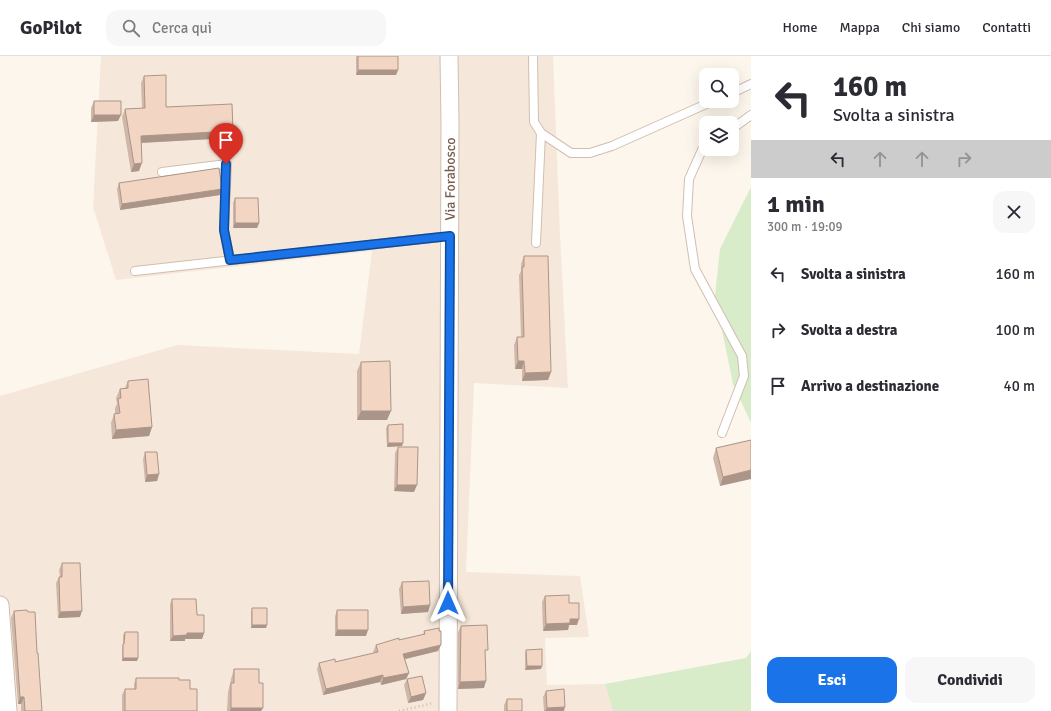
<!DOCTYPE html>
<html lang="it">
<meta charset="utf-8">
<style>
body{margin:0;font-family:Signika,sans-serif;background:#f7f7f7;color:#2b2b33;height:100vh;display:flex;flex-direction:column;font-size:15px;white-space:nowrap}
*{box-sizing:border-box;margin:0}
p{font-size:13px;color:#7c7c81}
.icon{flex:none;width:22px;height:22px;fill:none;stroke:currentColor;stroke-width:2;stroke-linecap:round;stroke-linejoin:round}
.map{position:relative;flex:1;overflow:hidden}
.details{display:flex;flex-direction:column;background:#fff;width:300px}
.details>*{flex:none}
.banner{background:#fff;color:#2b2b33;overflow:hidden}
.controls{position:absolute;left:699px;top:12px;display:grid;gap:8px}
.controls a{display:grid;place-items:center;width:40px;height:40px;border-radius:8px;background:#fff;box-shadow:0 4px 16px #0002;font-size:20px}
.pin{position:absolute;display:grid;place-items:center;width:34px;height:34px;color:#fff;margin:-41px -17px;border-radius:50% 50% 50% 0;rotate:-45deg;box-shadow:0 0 4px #0007}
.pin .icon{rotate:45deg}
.me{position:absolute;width:44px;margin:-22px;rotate:0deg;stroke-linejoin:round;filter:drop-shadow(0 0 3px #0008)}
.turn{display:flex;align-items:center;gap:14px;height:84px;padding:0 16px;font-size:18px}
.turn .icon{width:52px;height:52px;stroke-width:2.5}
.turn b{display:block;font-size:28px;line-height:34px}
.lanes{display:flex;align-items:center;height:38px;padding:0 16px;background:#0003;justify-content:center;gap:20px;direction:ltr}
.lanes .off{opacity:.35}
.round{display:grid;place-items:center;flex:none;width:42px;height:42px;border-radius:12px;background:#f7f7f7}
.headline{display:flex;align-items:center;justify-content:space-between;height:68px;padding:0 16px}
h1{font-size:24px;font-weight:800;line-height:30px}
.primary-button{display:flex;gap:8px;margin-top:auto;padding:8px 16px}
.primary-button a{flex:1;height:46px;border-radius:12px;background:#1a73e8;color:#fff;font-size:16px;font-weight:800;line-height:46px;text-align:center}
.primary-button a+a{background:#f7f7f7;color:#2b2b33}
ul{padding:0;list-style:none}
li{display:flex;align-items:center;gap:12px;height:56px;padding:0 16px}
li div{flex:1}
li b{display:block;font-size:15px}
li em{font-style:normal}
header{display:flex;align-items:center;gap:24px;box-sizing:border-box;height:56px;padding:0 20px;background:#fff;border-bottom:1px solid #e1e1e2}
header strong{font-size:19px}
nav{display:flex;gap:22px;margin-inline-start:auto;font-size:14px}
.search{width:280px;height:36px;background:#f7f7f7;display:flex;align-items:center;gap:10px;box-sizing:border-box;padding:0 14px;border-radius:12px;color:#7c7c81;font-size:15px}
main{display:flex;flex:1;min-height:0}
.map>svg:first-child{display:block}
.residential{fill:#f5e8da}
.green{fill:#d8ecc9}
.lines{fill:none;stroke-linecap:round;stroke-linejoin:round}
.lane-casing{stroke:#d1beb0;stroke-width:10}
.street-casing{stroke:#d1beb0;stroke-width:19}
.path{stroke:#d9b8a5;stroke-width:2.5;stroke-dasharray:1 3;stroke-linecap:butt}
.lane{stroke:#fff;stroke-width:8}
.street{stroke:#fff;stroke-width:17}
.wall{fill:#d1b7a8}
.shaded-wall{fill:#aa9588}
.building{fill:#f3d5c3;stroke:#aa9588}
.route-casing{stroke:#114b97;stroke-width:10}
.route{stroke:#1a73e8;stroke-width:7}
.labels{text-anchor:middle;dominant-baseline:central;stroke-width:3;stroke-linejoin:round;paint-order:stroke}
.street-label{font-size:14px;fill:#7a5c4d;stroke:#fffaf3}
</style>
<header>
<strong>GoPilot</strong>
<div class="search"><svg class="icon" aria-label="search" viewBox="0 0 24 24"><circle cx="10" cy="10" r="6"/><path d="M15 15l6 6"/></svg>Cerca qui</div>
<nav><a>Home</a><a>Mappa</a><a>Chi siamo</a><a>Contatti</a></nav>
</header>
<main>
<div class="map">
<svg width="751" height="655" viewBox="0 0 751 655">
<rect width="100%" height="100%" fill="#fdf6ec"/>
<path class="residential" d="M 101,0 L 553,0 L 560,178 L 568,332 L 474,327 L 466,516 L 580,520 L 589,581 L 545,582 L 547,629 L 605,628 L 613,655 L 0,655 L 0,340 L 177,289 L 359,298 L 372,195 L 116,224 L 93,151 Z"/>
<path class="green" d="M 751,131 L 751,367 L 733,328 L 715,240 L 720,193 Z
M 751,595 L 751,655 L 613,655 L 605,628 L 746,602 Z"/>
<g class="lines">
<g class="lane-casing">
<path id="lane" d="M 533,0 L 534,66 L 541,77 L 571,97 L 590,97 L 612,90 L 713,45
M 732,37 L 751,28
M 732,73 L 751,59
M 706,91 L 702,94 L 689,123 L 687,160 L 695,213 L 742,300 L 744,320 L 722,377
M 162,116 L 227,108 L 224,174 L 230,204
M 536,187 L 541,77
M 135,215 L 449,180"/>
</g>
<g class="street-casing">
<g id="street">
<path d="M 0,549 L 8,655"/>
<path id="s1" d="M 448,655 L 450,66 L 449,0"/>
</g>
</g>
<path class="path" d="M 399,655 L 434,647"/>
<use href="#lane" class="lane"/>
<use href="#street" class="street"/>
</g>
<path class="wall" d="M 356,0 L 398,0 L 398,14 L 396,19 L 356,19 Z
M 144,20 L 166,51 L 230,82 L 141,87 L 139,115 L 131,116 L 122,61 L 125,53 L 142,52 L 141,27 Z
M 94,45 L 118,65 L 91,66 L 91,52 Z
M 119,127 L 220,139 L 120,154 L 117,133 Z
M 235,142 L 259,167 L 257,172 L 233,172 L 233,147 Z
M 524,200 L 551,316 L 548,324 L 522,325 L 522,313 L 515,313 L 514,289 L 517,281 L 521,281 L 519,219 L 521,215 L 521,208 Z
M 361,306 L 387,364 L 357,364 L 357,315 Z
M 128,325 L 152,371 L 149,380 L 112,383 L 111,367 L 114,358 L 115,358 L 115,352 L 117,348 L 116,342 L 120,333 L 125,332 Z
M 388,369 L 402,390 L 387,391 L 386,372 Z
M 751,384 L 720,430 L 713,402 L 716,392 Z
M 398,391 L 414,436 L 394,435 L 395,397 Z
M 145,396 L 159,418 L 157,425 L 145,426 L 143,403 Z
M 62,507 L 80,561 L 58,562 L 56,527 L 59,521 L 60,521 L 59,514 Z
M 402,526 L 430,549 L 428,556 L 401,558 L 399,533 Z
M 545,540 L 569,547 L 577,569 L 569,569 L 568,574 L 543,575 L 542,546 Z
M 172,543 L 197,559 L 204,577 L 202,583 L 185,583 L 185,585 L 170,585 L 170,548 Z
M 252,552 L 266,572 L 251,572 L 251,556 Z
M 337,554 L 366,580 L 335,580 L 335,560 Z
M 14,555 L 37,597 L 42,655 L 21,655 L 21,648 L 18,648 L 11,562 Z
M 461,570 L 485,600 L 484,632 L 458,633 L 458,576 Z
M 424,575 L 438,595 L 405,603 L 409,617 L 406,623 L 381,629 L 380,626 L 323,639 L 317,613 L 319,607 L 335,606 L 374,597 L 373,596 L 376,589 L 423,579 Z
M 125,576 L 138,602 L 137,605 L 122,605 L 122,592 L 123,588 L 123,579 Z
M 526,594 L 541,613 L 525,614 L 525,597 Z
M 234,613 L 259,627 L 263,652 L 261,655 L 227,655 L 228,636 L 230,628 L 231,623 Z
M 136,622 L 179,624 L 190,633 L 197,655 L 122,655 L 122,639 L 125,633 L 134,633 L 134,628 Z
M 407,623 L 426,637 L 423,644 L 408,647 L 404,629 Z
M 546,635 L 564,655 L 544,655 L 543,641 Z
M 507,643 L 522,655 L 504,655 L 504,649 Z"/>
<path class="shaded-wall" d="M 358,14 L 398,14 L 396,19 L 356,19 Z
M 94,59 L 121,59 L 118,65 L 91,66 Z
M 233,75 L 230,82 L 138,87 L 141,80 Z
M 142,107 L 139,115 L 131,116 L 134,108 Z
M 222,133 L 220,139 L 120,154 L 122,148 Z
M 235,167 L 259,167 L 257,172 L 233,172 Z
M 518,305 L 524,305 L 522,313 L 515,313 Z
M 551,316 L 548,324 L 522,325 L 525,317 Z
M 361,355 L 391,355 L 387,364 L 357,364 Z
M 152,371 L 149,380 L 112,383 L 116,374 Z
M 388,387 L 403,387 L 402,390 L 387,391 Z
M 751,414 L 751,423 L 720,430 L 723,421 Z
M 159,418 L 157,425 L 145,426 L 147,419 Z
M 397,429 L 417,429 L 414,436 L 394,435 Z
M 430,549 L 428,556 L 401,558 L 403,551 Z
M 82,555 L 80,561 L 58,562 L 60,556 Z
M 570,563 L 579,563 L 577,569 L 569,569 L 568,574 L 543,575 L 546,568 Z
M 252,569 L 267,569 L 266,572 L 251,572 Z
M 337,574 L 368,574 L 366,580 L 335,580 Z
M 187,577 L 204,577 L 202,583 L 185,583 L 185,585 L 170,585 L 173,580 Z
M 441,589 L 438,595 L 401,604 L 403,598 Z
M 123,602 L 138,602 L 137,605 L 122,605 Z
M 527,610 L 542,610 L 541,613 L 525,614 Z
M 409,617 L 406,623 L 381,629 L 383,622 Z
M 383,619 L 380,626 L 323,639 L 326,633 Z
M 486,625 L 484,632 L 458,633 L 460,626 Z
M 426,637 L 423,644 L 408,647 L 411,641 Z
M 20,641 L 24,641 L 21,648 L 18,648 Z
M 565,651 L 564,655 L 545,655 L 547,652 Z
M 231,652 L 263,652 L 261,655 L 230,655 Z"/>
<path class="building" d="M 358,0 L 398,0 L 398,14 L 358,14 Z
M 166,19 L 166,51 L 232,48 L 233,75 L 141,80 L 142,107 L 134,108 L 125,53 L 145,52 L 144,20 Z
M 94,45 L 121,45 L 121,59 L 94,59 Z
M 219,112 L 222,133 L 122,148 L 119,127 Z
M 235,142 L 258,142 L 259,167 L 235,167 Z
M 524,200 L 548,200 L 551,316 L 525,317 L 524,305 L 518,305 L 517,281 L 524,281 L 522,211 L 524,211 Z
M 390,305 L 391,355 L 361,355 L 361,306 Z
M 148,323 L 152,371 L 116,374 L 114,358 L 120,357 L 118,343 L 121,342 L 120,333 L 128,332 L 128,325 Z
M 403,368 L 403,387 L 388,387 L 388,369 Z
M 751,384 L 751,414 L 723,421 L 716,392 Z
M 398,391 L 418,391 L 417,429 L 397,429 Z
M 145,396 L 157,396 L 159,418 L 147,419 Z
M 62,507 L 80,507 L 82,555 L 60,556 L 59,521 L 62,521 Z
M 429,525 L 430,549 L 403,551 L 402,526 Z
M 569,539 L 569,547 L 579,547 L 579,563 L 570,563 L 570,567 L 546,568 L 545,540 Z
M 172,543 L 196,543 L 197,559 L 204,559 L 204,577 L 187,577 L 187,579 L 173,580 Z
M 252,552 L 267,552 L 267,569 L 252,569 Z
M 27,554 L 28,556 L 35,556 L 37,597 L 38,597 L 42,655 L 25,655 L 24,641 L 20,641 L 14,555 Z
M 337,554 L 368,554 L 368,574 L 337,574 Z
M 487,569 L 488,594 L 485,594 L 486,625 L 460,626 L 461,570 Z
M 439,572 L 439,575 L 441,575 L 441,589 L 403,598 L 409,617 L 383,622 L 383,619 L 326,633 L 319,607 L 335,603 L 335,606 L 378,596 L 376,589 L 399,582 L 399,584 L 425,578 L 424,575 Z
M 125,576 L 138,576 L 138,602 L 123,602 L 123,588 L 124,588 Z
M 542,593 L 542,610 L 527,610 L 526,594 Z
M 234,613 L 259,613 L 259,627 L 263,627 L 263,652 L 231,652 L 231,627 L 234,627 Z
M 422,620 L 426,637 L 411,641 L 407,623 Z
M 136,622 L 179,622 L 179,624 L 190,624 L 190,633 L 197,633 L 197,655 L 125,655 L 125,633 L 136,633 Z
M 564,633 L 565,651 L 547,652 L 546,635 Z
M 507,643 L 522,643 L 522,655 L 507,655 Z"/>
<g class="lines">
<g class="route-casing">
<path id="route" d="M 226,108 L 224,174 L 230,204 L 450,180 L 448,547"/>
</g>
<use href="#route" class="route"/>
</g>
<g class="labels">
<g class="street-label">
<text stroke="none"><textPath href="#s1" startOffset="532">Via Forabosco</textPath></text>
</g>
</g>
</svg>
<div class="controls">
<a><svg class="icon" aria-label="search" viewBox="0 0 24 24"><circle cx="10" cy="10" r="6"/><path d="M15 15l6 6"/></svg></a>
<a><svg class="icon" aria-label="layers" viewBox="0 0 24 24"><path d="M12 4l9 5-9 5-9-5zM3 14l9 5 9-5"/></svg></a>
</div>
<div class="pin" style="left:226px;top:108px;background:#d93025"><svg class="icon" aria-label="arrive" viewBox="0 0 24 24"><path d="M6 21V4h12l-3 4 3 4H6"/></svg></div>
<svg class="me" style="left:448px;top:547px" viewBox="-20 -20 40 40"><path d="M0-17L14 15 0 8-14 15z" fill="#1a73e8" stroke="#fff" stroke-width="4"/></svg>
</div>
<section class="details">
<div class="banner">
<div class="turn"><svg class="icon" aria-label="left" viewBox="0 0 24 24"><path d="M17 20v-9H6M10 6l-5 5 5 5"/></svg><div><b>160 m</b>Svolta a sinistra</div></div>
<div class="lanes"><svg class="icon" aria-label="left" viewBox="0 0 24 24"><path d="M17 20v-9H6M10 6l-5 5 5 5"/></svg><svg class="icon off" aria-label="ahead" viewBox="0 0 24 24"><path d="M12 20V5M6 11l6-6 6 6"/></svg><svg class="icon off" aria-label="ahead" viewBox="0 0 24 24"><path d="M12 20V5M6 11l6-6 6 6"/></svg><svg class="icon off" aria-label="right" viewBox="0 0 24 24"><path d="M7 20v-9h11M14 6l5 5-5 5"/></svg></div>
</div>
<div class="headline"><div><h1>1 min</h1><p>300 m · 19:09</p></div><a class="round"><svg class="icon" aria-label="close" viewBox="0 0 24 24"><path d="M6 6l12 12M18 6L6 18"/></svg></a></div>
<ul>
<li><svg class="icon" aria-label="left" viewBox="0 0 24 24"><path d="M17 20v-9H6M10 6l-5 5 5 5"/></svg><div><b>Svolta a sinistra</b></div><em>160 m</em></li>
<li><svg class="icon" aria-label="right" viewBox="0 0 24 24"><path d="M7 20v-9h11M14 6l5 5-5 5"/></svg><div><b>Svolta a destra</b></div><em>100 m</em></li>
<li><svg class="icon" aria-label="arrive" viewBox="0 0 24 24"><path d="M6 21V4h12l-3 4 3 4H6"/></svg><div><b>Arrivo a destinazione</b></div><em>40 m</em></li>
</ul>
<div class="primary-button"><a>Esci</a><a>Condividi</a></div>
</section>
</main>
